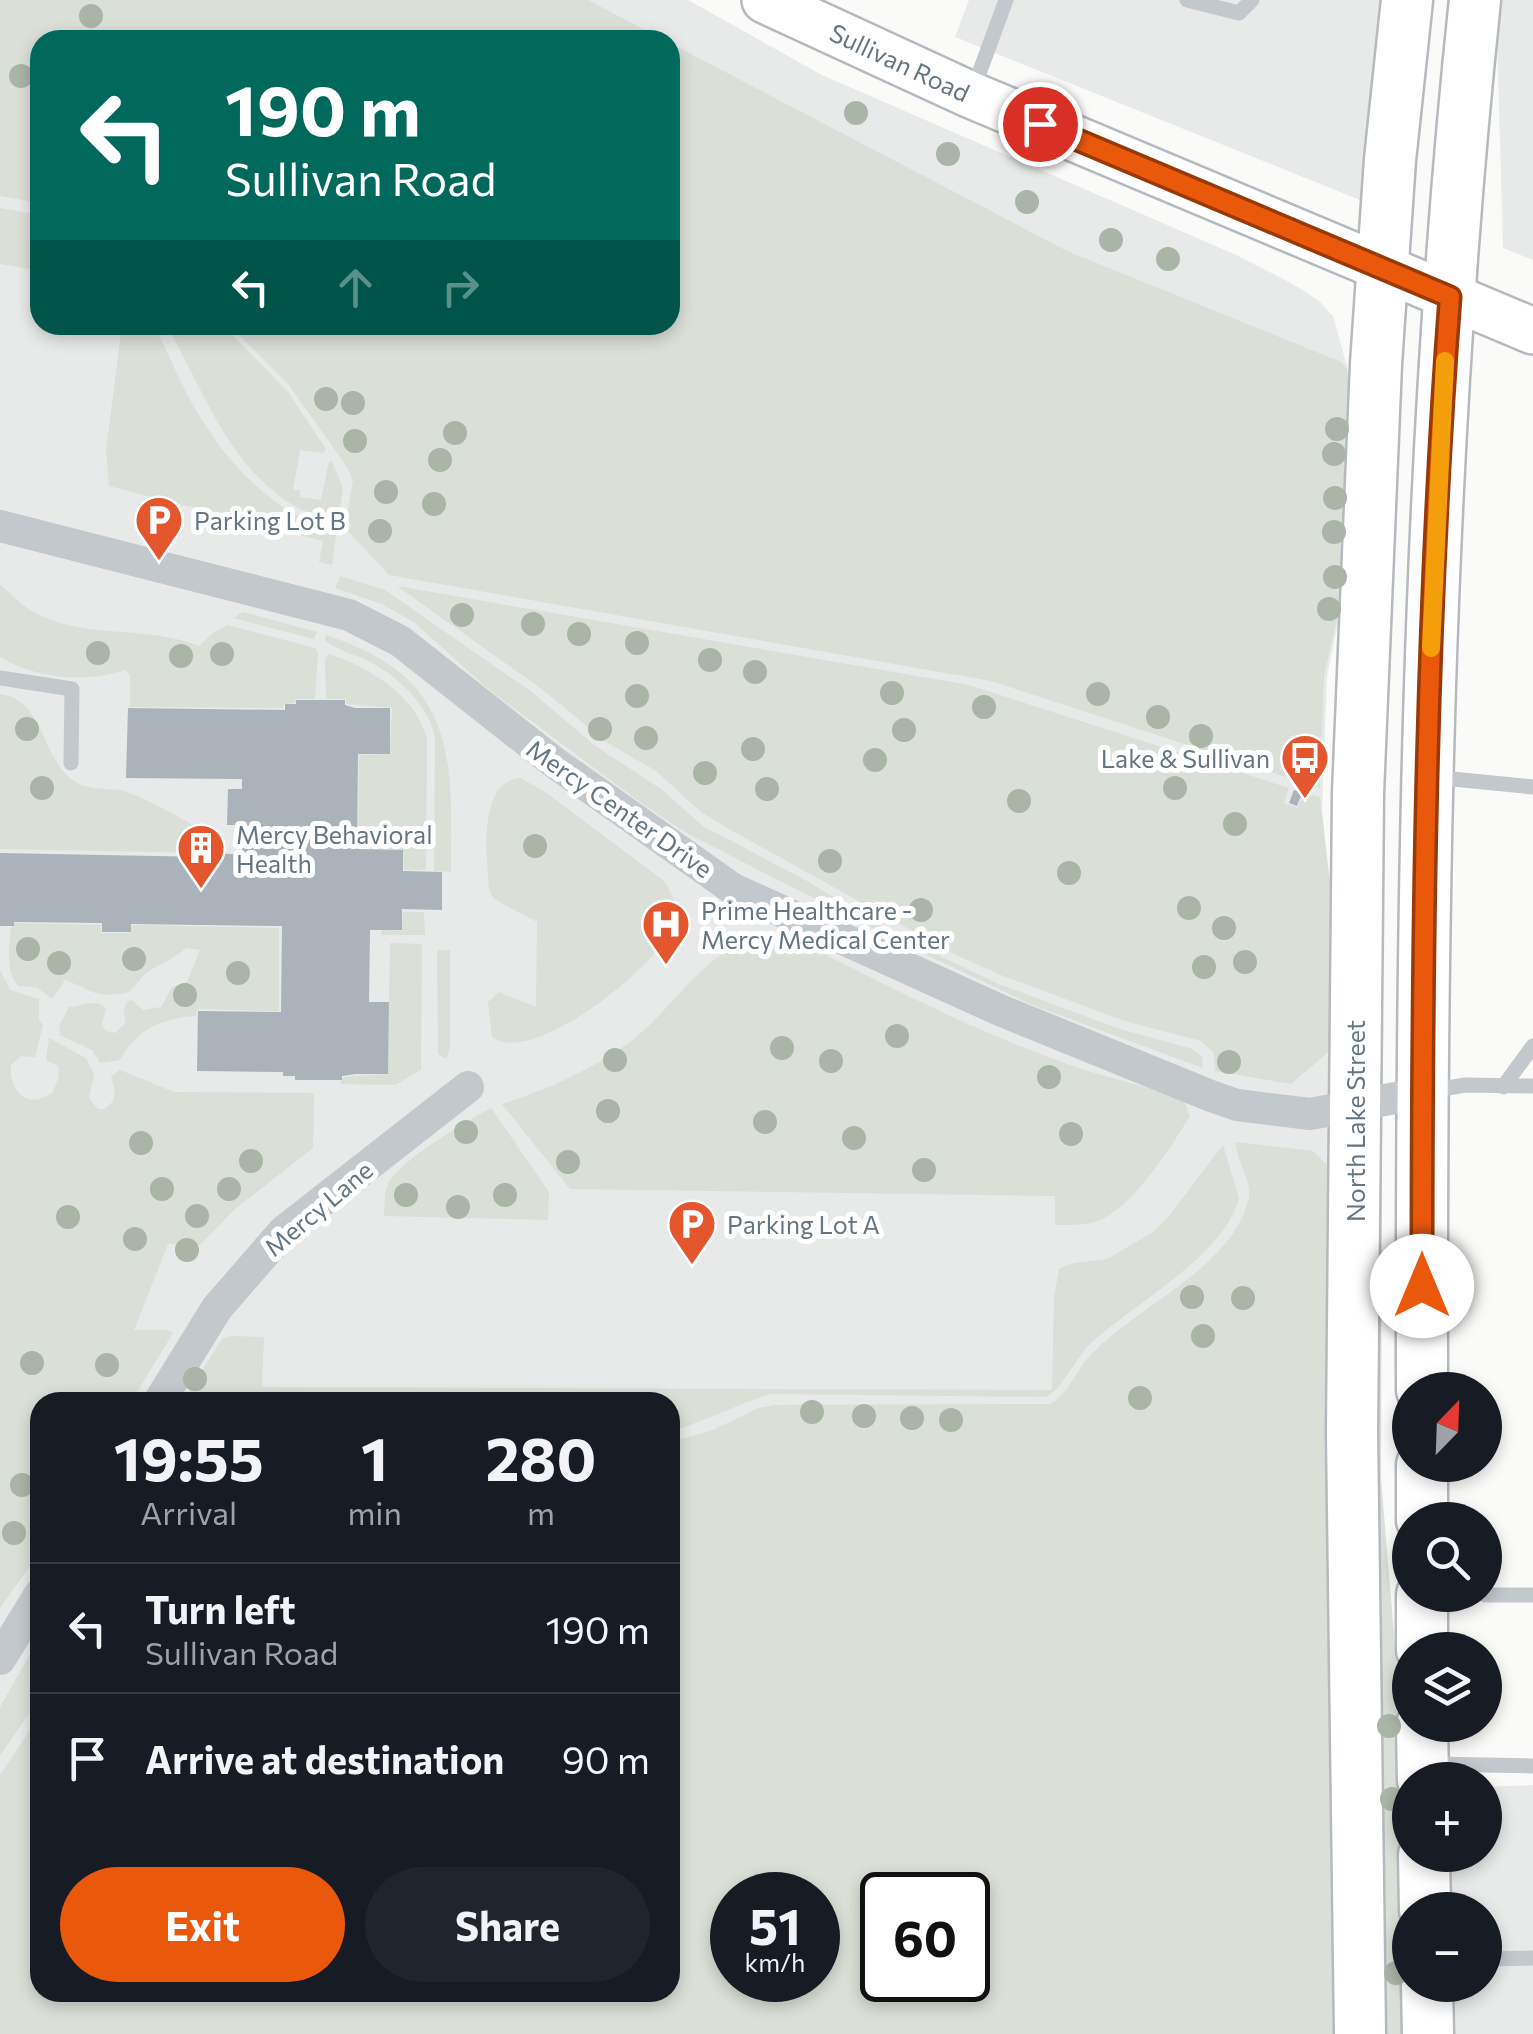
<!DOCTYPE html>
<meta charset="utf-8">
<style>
body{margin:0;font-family:Commissioner,sans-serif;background:#20242c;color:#f1f3f6;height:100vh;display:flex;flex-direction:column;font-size:38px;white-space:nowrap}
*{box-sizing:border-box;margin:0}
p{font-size:32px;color:#9ea1a6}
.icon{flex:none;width:55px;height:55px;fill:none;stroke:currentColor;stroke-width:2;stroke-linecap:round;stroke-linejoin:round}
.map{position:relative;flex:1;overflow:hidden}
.sheet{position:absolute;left:30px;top:1392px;width:650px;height:610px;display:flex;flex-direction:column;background:#171b24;border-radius:30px;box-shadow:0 5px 15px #0003}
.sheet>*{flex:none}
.top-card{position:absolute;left:30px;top:30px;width:650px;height:305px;border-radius:30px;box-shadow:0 5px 15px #0003;background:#00695c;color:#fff;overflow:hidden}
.needle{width:65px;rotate:23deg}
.controls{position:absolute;left:1392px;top:1372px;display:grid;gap:20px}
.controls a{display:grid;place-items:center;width:110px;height:110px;border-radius:50%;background:#171b24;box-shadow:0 5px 15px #0003;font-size:50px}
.speed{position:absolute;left:710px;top:1872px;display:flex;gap:20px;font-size:50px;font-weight:700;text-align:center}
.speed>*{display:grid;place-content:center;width:130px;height:130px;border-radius:50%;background:#171b24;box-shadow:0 5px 15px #0003;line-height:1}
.speed small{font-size:25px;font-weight:400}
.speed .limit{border:5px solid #111;border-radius:15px;background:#fff;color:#111}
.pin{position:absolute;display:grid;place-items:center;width:85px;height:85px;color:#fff;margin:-42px;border:5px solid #fff;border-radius:50%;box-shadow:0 2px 10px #0007}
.me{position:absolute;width:110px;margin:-55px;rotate:0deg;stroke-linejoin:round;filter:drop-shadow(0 0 8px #0008)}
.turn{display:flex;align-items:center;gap:35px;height:210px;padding:0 30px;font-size:45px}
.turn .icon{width:130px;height:130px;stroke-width:2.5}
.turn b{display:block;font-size:70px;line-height:85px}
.lanes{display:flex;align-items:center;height:95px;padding:0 30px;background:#0003;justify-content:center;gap:50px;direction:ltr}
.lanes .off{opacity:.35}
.eta{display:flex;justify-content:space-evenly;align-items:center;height:170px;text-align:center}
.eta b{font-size:60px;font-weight:700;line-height:70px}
.cta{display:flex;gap:20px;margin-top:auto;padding:20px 30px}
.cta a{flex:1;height:115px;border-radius:60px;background:#ea580c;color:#fff;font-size:40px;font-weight:700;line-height:115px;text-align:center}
.cta a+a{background:#20242c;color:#f1f3f6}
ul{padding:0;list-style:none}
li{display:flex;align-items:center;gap:30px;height:130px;padding:0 30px;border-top:2px solid #363941}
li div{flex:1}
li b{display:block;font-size:38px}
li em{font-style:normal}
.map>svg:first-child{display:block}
.built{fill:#e8e9e9;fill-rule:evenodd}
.green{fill:#dadfd7;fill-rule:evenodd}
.building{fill:#aab3b9}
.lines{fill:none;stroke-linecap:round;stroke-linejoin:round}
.secondary-casing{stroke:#b3babf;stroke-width:50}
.primary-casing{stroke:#b5babe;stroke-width:55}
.lane{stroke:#c3c8cc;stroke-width:15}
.street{stroke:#c3c8cc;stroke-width:32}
.secondary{stroke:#fff;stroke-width:45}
.primary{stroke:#fff;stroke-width:50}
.tree{fill:#aab4a7}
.route-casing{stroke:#983908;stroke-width:25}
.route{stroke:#ea580c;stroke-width:18}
.slow{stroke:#f59e0b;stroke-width:18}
.labels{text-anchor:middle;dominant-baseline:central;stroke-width:10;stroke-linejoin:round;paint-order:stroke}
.street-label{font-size:25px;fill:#657683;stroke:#fff}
.poi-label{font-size:25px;fill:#657683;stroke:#fff;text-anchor:start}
</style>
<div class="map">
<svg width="1533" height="2034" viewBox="0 0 1533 2034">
<rect width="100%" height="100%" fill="#fafaf8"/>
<path class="built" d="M 0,0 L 688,0 L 822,75 L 1234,254 L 1291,283 L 1318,300 L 1333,316 L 1348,370 L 1350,434 L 1345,588 L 1327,677 L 1322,812 L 1330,895 L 1340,2034 L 0,2034 ZM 40,40 L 670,40 L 670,325 L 40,325 ZM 40,1402 L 670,1402 L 670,1992 L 40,1992 ZM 732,1895 L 818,1895 L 818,1980 L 732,1980 ZM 882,1895 L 968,1895 L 968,1980 L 882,1980 Z
M 969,0 L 1385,0 L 1360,200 L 955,37 Z
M 1496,0 L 1533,0 L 1533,260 L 1503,248 Z
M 1533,1785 L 1533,2034 L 1449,2034 L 1447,1985 L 1485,1985 L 1485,1910 L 1446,1910 L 1445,1855 L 1485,1855 L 1485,1787 Z"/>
<path class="green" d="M 0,0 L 588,0 L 664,40 L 40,40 L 40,203 L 0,196 Z
M 670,43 L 1067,251 L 1341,362 L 1347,369 L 1350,410 L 1344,587 L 1324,676 L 1320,788 L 991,681 L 389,575 L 345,528 L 353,481 L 347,467 L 288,384 L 229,325 L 670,325 Z
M 0,208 L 40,215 L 40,271 L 0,264 Z
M 122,325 L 153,325 C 170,354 181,387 199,415 C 233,472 275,510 336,535 L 332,565 L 319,562 L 323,541 L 109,486 L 106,450 Z
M 166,325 L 223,325 L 288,392 L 326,449 L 324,453 L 300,450 L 293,490 L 300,490 L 300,497 L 321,500 L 329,461 L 332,462 L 343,488 L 338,525 C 319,517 299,510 282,498 C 224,456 201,384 166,325 Z
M 340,576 L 385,590 L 533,693 L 594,745 L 661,789 L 703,826 L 807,881 L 896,935 L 999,984 L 1117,1028 L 1192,1049 L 1202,1056 L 1203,1068 L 1030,1004 L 910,947 L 690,835 L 644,805 L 487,688 L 415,623 L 382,604 L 335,588 Z
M 0,585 C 10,593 19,603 30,610 C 80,641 146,624 199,646 L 213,633 L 227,625 L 315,648 L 318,654 L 315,699 L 296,699 L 295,703 L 284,704 L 283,708 L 130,707 L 130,676 L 125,670 C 86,683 36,679 0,657 Z
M 397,586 L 969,685 L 1289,788 L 1284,803 L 1298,808 L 1303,793 L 1320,797 L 1332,899 L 1333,1048 L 1291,1084 L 1215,1071 L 1214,1053 L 1201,1041 L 1125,1021 L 1003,976 L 952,953 L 729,829 L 701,812 L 656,771 L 606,742 L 543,690 Z
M 243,612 L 317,632 L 314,639 L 233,618 Z
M 326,635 C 457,678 452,754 451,872 L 434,871 L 435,738 C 430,707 396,674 368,661 C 354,654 336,650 325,640 Z
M 329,654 C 368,666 418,697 427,740 L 426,870 L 404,870 L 403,850 L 358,848 L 359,755 L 390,754 L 392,708 L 346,704 L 346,699 L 326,699 L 325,659 Z
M 0,694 C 44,700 41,755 71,779 C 86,791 107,788 120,790 C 141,795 189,823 211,834 L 210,848 L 203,853 L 0,849 Z
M 520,778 L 544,791 L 663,880 C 673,893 678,907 674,924 C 661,964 532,1068 492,1037 L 488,1002 L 499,992 L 536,1007 L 537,922 L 494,899 L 489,890 C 487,858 477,782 520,778 Z
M 403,912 L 424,912 L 425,935 L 381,935 L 382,930 L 402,931 Z
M 15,923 L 101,925 L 101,933 L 131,933 L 132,925 L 279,928 L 279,1011 L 197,1009 L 196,1016 C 163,1018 135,1030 120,1060 L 100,1063 L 92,1050 L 60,1035 L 59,1026 L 69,1007 C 82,1007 96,997 106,1009 L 102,1025 L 106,1031 L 115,1033 L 125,1024 L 124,1009 L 128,1001 L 132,1000 L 143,1010 L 161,1007 L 172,987 L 187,982 L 200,950 L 186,948 C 174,960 157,964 144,975 C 138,981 134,988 127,993 C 93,998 94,991 65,980 L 52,999 L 36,987 L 18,986 C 5,969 9,948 11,927 Z
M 769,933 L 789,936 C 880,982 971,1030 1067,1064 C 1106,1078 1146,1085 1184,1100 L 1190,1116 C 1170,1148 1136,1203 1102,1219 C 1088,1226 1071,1225 1055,1225 L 1055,1196 L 570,1189 L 502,1104 C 543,1091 584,1073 620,1049 C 671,1016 706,943 769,933 Z
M 390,943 L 422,944 L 421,1070 L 395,1085 L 340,1084 L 343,1077 L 388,1074 Z
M 437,950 L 450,950 L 450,1047 L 446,1059 L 438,1054 Z
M 0,970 L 10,990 L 39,999 L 39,1020 L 43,1025 L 35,1057 L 21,1056 L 11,1065 C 8,1092 30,1111 53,1092 L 59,1076 L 58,1066 L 46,1060 L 49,1038 L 86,1058 L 94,1074 L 89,1098 L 98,1109 L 104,1109 C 119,1100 115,1090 111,1076 L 120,1070 L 174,1092 L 314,1093 L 313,1148 L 235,1209 L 200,1245 L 168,1244 L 134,1330 L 167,1330 L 173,1333 L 131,1402 L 40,1402 L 40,1552 L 0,1608 Z
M 491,1108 L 549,1192 L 548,1220 L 384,1216 C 385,1206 384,1193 388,1184 C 400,1160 467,1121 491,1108 Z
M 1236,1142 L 1313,1151 L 1333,1171 L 1343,2034 L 0,2034 L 0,1775 L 40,1715 L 40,1992 L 670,1992 L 670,1442 L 713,1430 L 758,1408 L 775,1405 L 1050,1404 C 1069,1394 1075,1372 1089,1357 C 1133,1308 1231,1269 1248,1201 C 1254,1180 1235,1161 1236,1142 ZM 732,1895 L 818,1895 L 818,1980 L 732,1980 ZM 882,1895 L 968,1895 L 968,1980 L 882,1980 Z
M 1223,1145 L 1239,1198 C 1225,1255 1132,1305 1090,1344 C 1076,1357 1061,1391 1046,1397 L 770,1394 C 735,1405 705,1421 670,1432 L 670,1402 L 182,1402 L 222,1339 L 232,1336 L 264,1337 L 262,1387 L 1052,1390 L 1054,1297 L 1059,1269 L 1074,1263 L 1107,1259 L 1152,1233 L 1169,1216 Z
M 1382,1156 L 1381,1479 L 1399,1693 L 1407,2034 L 1382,2034 L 1374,1157 Z
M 40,1637 L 40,1697 L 0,1756 L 0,1707 Z"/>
<path class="building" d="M 296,700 L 345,700 L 345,705 L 355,708 L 390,708 L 390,754 L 358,754 L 357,849 L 403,850 L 403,871 L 442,872 L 442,910 L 402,909 L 402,930 L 370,930 L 369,1002 L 389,1002 L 388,1074 L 355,1074 L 342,1076 L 342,1080 L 295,1080 L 295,1076 L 283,1076 L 283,1072 L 197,1071 L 198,1011 L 281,1012 L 282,926 L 131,924 L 131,932 L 102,932 L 102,923 L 14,922 L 14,926 L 0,926 L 0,853 L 207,857 L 207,852 L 242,855 L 243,825 L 227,825 L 228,789 L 242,789 L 242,779 L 126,778 L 128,708 L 285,710 L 285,704 L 296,704 Z
M 1294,790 L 1302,793 L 1297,806 L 1289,803 Z"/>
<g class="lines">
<g class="secondary-casing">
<path id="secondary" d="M 765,0 L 971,95 L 1533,331"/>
</g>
<g class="primary-casing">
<path id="primary" d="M 1422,1390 C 1421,926 1426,462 1475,0
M 1422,1465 L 1422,1520
M 1422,1595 L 1422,1650
M 1422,1725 L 1423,1780
M 1424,1855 L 1425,1910
M 1427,1985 L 1428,2034
M 1360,2034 L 1352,1433 L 1358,793 L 1376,364 L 1390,160 L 1407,0"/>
</g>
<path class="lane" d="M 1187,0 L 1239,13 L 1252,0
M 973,90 L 1006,0
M 0,678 L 72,689 L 71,763
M 1432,777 L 1533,787
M 1503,1087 L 1533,1046
M 1431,1091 L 1465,1085 L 1533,1086
M 1485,1595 L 1533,1595
M 1432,1764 L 1533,1766
M 1485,1959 L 1533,1958"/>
<path class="street" d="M 0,526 L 349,615 L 400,641 L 555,763 L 733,889 L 1002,1011 L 1211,1096 L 1237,1105 L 1310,1114 L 1422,1093
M 159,1402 L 217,1308 L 284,1231 L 468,1087
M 0,1659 L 40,1594"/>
<use href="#secondary" class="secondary"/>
<use href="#primary" class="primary"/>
</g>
<g class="tree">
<circle cx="91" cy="16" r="12"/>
<circle cx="21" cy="76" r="12"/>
<circle cx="856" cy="113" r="12"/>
<circle cx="948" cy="154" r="12"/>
<circle cx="1027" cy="202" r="12"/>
<circle cx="1111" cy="240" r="12"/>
<circle cx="1168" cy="259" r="12"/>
<circle cx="326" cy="399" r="12"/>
<circle cx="353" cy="403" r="12"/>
<circle cx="1337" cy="429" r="12"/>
<circle cx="455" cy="433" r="12"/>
<circle cx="355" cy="441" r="12"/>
<circle cx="1334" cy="454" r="12"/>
<circle cx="440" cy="460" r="12"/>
<circle cx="386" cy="492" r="12"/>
<circle cx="1335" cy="498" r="12"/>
<circle cx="434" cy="504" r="12"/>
<circle cx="380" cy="531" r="12"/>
<circle cx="1334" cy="532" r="12"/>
<circle cx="1335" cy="577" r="12"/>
<circle cx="1329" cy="609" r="12"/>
<circle cx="462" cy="615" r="12"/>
<circle cx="533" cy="624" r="12"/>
<circle cx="579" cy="634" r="12"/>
<circle cx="637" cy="643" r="12"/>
<circle cx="98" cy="653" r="12"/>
<circle cx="222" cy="654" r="12"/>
<circle cx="181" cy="656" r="12"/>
<circle cx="710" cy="660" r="12"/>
<circle cx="755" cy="672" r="12"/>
<circle cx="892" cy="693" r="12"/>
<circle cx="1098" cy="694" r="12"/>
<circle cx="637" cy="696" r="12"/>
<circle cx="984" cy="707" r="12"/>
<circle cx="1158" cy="717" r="12"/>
<circle cx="27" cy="729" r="12"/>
<circle cx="600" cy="729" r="12"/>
<circle cx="904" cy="730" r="12"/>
<circle cx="1201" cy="736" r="12"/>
<circle cx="646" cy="738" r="12"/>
<circle cx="753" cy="749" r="12"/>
<circle cx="875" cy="760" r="12"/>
<circle cx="705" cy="773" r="12"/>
<circle cx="42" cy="788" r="12"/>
<circle cx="1175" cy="788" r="12"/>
<circle cx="767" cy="789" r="12"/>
<circle cx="1019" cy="801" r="12"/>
<circle cx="1235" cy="824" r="12"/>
<circle cx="535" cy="846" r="12"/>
<circle cx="830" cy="861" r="12"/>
<circle cx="1069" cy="873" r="12"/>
<circle cx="1189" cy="908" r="12"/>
<circle cx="921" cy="910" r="12"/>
<circle cx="1224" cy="928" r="12"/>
<circle cx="28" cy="949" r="12"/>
<circle cx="134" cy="959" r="12"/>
<circle cx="1245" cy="962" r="12"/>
<circle cx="59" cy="963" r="12"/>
<circle cx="1204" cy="967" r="12"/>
<circle cx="238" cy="973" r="12"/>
<circle cx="185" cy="995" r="12"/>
<circle cx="897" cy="1036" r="12"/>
<circle cx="782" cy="1048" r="12"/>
<circle cx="615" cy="1060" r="12"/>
<circle cx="831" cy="1061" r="12"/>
<circle cx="1229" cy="1062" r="12"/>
<circle cx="1049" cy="1077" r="12"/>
<circle cx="608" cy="1111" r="12"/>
<circle cx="765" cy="1122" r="12"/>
<circle cx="466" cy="1132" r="12"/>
<circle cx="1071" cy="1134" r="12"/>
<circle cx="854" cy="1138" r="12"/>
<circle cx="141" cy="1143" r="12"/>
<circle cx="251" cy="1161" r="12"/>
<circle cx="568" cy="1162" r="12"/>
<circle cx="924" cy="1170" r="12"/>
<circle cx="162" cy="1189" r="12"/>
<circle cx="229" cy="1189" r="12"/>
<circle cx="406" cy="1195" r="12"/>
<circle cx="505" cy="1195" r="12"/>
<circle cx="458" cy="1207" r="12"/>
<circle cx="197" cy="1216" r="12"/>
<circle cx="68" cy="1217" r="12"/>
<circle cx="135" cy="1239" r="12"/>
<circle cx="187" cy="1250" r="12"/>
<circle cx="1192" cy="1297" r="12"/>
<circle cx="1243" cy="1298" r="12"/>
<circle cx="1203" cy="1336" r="12"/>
<circle cx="32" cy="1363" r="12"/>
<circle cx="107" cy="1365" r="12"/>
<circle cx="195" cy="1379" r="12"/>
<circle cx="1140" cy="1398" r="12"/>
<circle cx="812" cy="1412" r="12"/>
<circle cx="864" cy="1416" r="12"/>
<circle cx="912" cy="1418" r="12"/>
<circle cx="951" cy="1420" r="12"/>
<circle cx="22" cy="1485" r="12"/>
<circle cx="14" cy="1533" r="12"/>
<circle cx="1389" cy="1726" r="12"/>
<circle cx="1392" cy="1799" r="12"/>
<circle cx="1396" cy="1973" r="12"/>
</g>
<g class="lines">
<g class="route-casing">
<path id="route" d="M 1040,124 L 1450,297 C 1425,626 1422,956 1422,1286"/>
</g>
<use href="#route" class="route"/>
<path class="slow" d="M 1431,648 L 1445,361"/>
</g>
<defs>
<g id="parking-pin" transform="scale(2.5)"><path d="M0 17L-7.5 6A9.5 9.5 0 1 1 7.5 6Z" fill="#e4572e" stroke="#fff"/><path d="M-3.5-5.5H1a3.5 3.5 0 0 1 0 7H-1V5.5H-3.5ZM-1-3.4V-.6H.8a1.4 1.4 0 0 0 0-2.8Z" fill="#fff"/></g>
<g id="bus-pin" transform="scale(2.5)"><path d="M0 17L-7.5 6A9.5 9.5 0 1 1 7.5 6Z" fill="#e4572e" stroke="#fff"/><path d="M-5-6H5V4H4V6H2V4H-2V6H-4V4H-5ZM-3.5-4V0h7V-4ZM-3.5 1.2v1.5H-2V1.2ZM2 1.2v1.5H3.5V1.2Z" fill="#fff"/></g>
<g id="building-pin" transform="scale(2.5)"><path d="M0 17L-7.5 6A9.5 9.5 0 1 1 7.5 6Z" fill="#e4572e" stroke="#fff"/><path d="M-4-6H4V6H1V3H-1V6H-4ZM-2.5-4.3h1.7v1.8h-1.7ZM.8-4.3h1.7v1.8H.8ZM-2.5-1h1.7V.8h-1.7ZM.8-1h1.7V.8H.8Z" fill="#fff"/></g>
<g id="hospital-pin" transform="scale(2.5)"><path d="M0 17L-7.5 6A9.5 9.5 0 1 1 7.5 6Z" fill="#e4572e" stroke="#fff"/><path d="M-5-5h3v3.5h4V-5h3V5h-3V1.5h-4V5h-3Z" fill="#fff"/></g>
</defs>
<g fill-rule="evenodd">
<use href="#parking-pin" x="159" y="520"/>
<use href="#bus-pin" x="1305" y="758"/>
<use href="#building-pin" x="201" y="848"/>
<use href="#hospital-pin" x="666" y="924"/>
<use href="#parking-pin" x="692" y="1224"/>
</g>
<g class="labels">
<g class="street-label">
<text transform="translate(900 62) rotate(25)">Sullivan Road</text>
<text transform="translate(620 808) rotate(35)">Mercy Center Drive</text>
<text transform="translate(1355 1121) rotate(-90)">North Lake Street</text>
<text transform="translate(318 1208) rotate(-40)">Mercy Lane</text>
</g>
<g class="poi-label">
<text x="194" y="520">Parking Lot B</text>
<text x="1270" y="758" text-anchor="end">Lake &amp; Sullivan</text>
<text x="236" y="834">Mercy Behavioral<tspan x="236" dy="29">Health</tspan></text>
<text x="701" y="910">Prime Healthcare -<tspan x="701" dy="29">Mercy Medical Center</tspan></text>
<text x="727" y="1224">Parking Lot A</text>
</g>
</g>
</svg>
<div class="controls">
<a><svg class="needle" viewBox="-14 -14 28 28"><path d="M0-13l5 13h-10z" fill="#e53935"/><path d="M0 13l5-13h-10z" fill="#9ea1a6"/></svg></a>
<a><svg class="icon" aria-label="search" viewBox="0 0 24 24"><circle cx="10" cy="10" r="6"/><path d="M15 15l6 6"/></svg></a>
<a><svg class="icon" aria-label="layers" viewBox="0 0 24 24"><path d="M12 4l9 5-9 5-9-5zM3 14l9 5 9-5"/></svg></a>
<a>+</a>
<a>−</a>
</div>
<div class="speed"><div>51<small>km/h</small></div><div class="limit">60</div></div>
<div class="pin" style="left:1040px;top:124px;background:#d93025"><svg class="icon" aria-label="arrive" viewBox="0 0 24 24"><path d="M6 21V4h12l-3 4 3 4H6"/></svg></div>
<svg class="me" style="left:1422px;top:1286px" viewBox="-20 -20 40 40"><circle r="19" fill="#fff"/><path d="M0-13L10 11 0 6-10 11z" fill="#ea580c"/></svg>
<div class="top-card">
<div class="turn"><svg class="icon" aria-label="left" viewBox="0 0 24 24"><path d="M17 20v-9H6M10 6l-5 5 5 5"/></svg><div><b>190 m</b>Sullivan Road</div></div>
<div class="lanes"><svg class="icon" aria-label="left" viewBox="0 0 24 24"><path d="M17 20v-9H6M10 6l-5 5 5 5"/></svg><svg class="icon off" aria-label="ahead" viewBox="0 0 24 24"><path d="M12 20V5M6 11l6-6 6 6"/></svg><svg class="icon off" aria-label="right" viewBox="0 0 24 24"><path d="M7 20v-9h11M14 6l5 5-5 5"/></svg></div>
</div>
<section class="sheet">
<div class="eta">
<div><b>19:55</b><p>Arrival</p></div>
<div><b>1</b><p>min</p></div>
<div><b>280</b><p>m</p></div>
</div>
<ul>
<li><svg class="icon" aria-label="left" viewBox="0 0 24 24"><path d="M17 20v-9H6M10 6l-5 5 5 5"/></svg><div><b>Turn left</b><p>Sullivan Road</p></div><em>190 m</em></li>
<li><svg class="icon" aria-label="arrive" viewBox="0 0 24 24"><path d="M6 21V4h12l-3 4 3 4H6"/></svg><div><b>Arrive at destination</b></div><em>90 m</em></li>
</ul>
<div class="cta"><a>Exit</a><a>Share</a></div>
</section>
</div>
